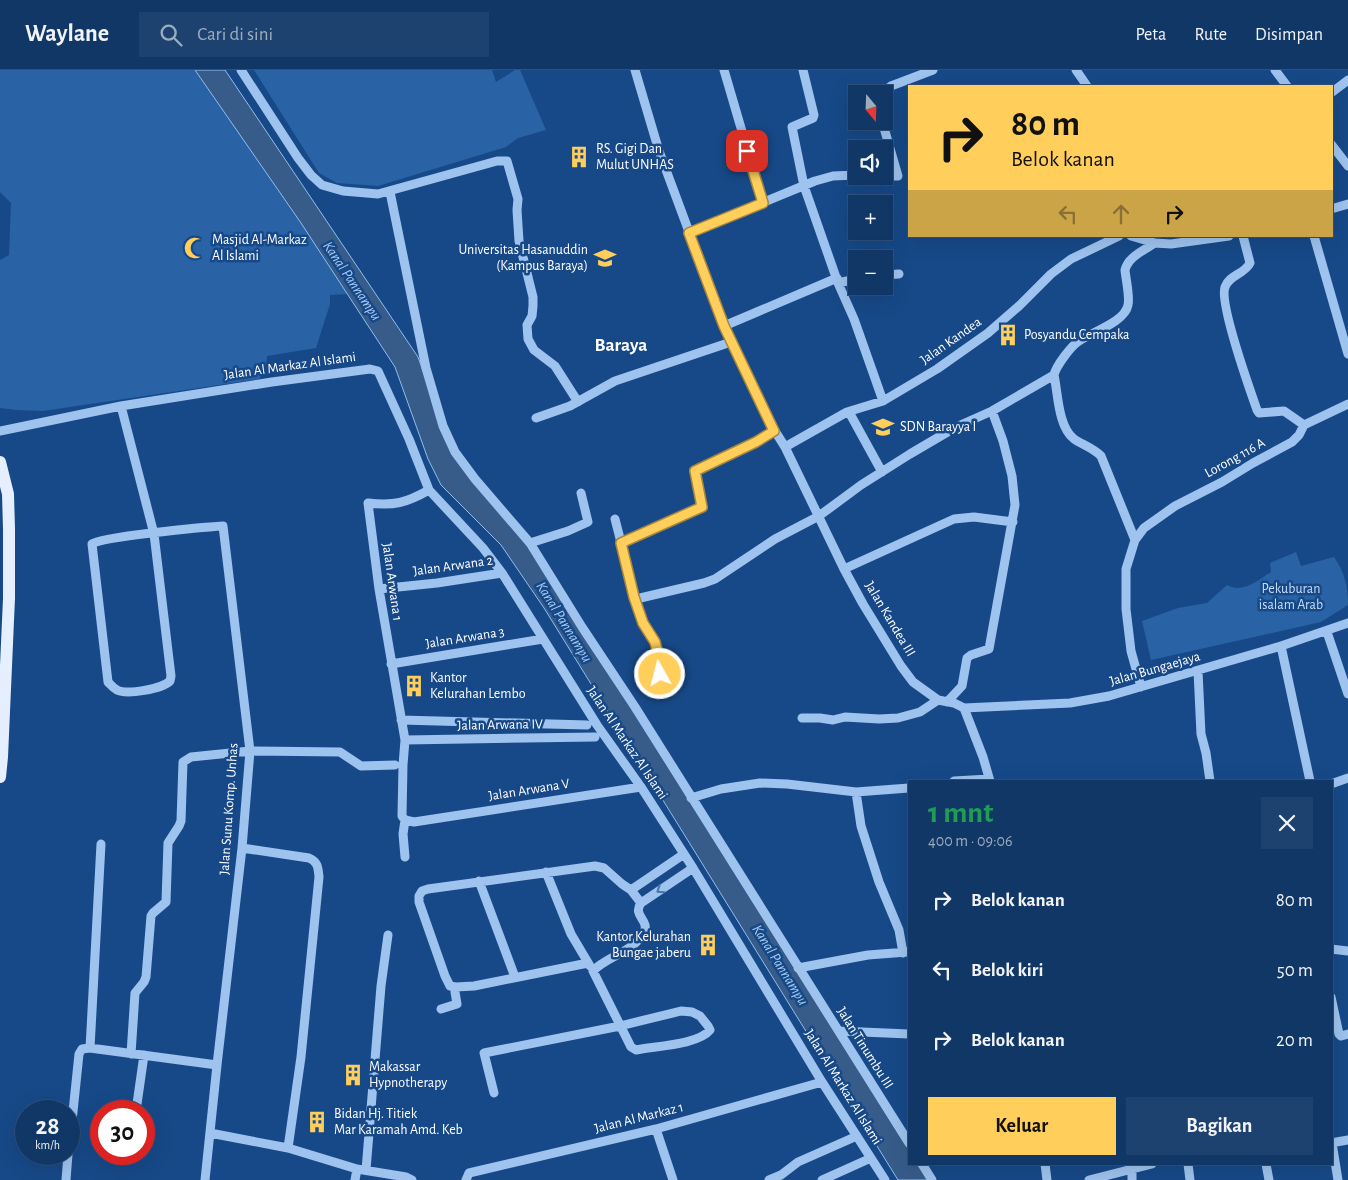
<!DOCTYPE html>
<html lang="id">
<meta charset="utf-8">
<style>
body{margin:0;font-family:"Alegreya Sans",sans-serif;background:#1e426f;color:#f1f3f6;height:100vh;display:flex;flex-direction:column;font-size:19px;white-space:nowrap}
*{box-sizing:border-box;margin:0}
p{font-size:16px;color:#9cacbf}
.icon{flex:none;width:28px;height:28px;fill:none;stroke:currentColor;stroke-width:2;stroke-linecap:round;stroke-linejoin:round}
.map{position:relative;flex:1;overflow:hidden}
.sheet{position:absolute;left:908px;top:710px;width:425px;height:385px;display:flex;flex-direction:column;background:#113766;border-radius:0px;box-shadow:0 5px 20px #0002,0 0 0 1px #30517a}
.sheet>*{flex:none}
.guide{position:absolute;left:908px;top:15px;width:425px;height:152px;border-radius:0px;box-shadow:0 5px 20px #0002,0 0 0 1px #30517a;background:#ffce5b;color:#111;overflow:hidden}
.needle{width:32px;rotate:161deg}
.controls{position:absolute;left:848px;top:15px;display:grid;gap:10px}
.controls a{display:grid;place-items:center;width:45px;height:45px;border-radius:0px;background:#113766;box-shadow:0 5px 20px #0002,0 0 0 1px #30517a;font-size:25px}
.speed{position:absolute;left:15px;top:1030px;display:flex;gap:10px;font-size:25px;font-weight:700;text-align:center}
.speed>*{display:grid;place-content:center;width:65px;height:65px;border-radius:50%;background:#113766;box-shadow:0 5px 20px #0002,0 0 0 1px #30517a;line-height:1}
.speed small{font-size:12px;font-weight:400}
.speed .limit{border:8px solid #d22;background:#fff;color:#111}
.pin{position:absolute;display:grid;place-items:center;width:42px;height:42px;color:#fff;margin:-21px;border-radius:10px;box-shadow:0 2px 8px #0006}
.me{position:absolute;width:55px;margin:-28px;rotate:353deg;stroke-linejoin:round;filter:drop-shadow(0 0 4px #0008)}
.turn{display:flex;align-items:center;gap:18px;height:105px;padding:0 20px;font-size:22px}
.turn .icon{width:65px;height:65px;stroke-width:2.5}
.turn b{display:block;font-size:35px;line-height:42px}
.lanes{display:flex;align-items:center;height:48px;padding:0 20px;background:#0003;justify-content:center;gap:25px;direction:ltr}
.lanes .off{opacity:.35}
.round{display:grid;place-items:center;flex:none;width:52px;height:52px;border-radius:0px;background:#1e426f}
.overview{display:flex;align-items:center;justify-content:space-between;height:85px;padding:0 20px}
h1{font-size:30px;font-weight:700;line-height:38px;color:#1e9e55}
.cta{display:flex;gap:10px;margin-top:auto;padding:10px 20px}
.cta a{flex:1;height:58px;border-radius:0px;background:#ffce5b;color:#111;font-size:20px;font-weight:700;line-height:58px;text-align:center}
.cta a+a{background:#1e426f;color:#f1f3f6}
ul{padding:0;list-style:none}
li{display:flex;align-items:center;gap:15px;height:70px;padding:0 20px}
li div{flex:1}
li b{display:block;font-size:19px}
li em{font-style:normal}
header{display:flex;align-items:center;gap:30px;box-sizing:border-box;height:70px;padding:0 25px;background:#113766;border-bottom:1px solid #30517a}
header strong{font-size:24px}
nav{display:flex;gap:28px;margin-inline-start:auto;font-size:18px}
.search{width:350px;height:45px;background:#1e426f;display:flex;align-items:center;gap:12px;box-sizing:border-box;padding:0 18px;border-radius:0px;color:#9cacbf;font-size:19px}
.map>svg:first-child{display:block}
.green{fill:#2963a6}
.water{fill:#375c8a;stroke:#90bef0}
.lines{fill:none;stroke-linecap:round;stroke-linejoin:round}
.minor{stroke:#9ec3ee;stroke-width:9}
.major{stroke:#e5efff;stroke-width:12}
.oneway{stroke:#4674ac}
.route-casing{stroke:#a6863b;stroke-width:12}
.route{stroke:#ffce5b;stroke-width:9}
.labels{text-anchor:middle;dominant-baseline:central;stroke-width:5;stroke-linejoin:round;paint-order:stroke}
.poi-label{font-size:14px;fill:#fff;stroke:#174988;text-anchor:start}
.street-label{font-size:14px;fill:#fff;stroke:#174988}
.park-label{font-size:14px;fill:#c4ddfa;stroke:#174988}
.water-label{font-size:15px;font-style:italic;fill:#aacdf5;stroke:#174988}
.district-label{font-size:19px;font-weight:bold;fill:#fff;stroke:#174988}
</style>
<header>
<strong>Waylane</strong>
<div class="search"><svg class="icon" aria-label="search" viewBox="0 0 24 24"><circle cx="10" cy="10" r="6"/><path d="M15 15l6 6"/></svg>Cari di sini</div>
<nav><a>Peta</a><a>Rute</a><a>Disimpan</a></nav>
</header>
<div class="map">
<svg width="1348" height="1110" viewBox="0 0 1348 1110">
<rect width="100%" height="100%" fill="#174988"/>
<path class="green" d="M 0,0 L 195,0 L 301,153 L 348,224 L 330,225 L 330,234 L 316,278 L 267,286 L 266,300 L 259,309 L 43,341 L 17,340 L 0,338 L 0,190 L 9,185 L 11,133 L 0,122 Z
M 254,0 L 492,0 L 496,12 L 515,0 L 520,0 L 546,60 L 518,68 L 506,77 L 378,116 L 337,113 L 319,103 Z
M 1296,482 L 1301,496 L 1334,487 C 1345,503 1348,516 1348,535 L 1321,552 L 1151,590 L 1142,551 L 1178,538 L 1207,533 L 1227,515 C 1243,524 1258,510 1271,502 L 1270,493 Z"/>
<path class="water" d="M 195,0 L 225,0 L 418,287 L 449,375 L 526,470 L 909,1080 L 909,1094 L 918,1094 L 928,1110 L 898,1110 L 544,538 L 501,475 L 441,415 L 428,389 L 395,297 L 301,153 Z"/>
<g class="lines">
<path class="minor" d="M 241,0 L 298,88 L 311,105 L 322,115 L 343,121 L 378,124 L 497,91 L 507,91 L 518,129 L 517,140 L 519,171 L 533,227 L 533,236 L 532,246 L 527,255 L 528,269 L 534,280 L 555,296 L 578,332
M 635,0 L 659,81 L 724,256 L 775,361 L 785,377 L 844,499 L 863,534 L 901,596 L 913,612 L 938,630 L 954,633 L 964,638 L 983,687 L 990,711
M 724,0 L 763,133
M 803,0 L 814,45 L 813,48 L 792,57 L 804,116 L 838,213 L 854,249 L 883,331
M 1076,0 L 1087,16
M 1275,0 L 1287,16
M 1331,23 L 1348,10
M 881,24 L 891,16 L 933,0
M 1331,74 L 1348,96
M 875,106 L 898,106 L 882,51
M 390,122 L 426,298 L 443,356 L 455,382 L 475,409 L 530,473 L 582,557 L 635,637 L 909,1073
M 1331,139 L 1348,134
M 689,163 L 815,111 L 833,106 L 856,105
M 1131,166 L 1155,173 L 1171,174 L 1229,166
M 1243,166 L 1250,193 C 1245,204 1229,205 1225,217 C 1219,233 1250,320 1257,340 L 1259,343 L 1284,341 L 1304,355
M 1314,166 L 1348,284
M 884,205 L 899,204
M 838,213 L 856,209
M 724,256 L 837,208
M 1054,305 C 1058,323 1058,357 1074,369 C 1083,375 1093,378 1101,386 L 1135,470 L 1126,499 L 1126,539 L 1131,581 L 1141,617
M 121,336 L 154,464 L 171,606 L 170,611 C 162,619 127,625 117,620 C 113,618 111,615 108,612 L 92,474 C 100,467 204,457 223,456 L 250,681 L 242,778 L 217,995
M 849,342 L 882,402
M 536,348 L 570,336 L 615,311 L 731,272
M 0,361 L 121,336 L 272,312 L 370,299 L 378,301 L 409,369 L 429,420 L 483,478 L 502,503 L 597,655 L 641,717 L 693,798 L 822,1012 L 885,1110
M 785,377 L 847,342 L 883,331 L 937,299 L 988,263 L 1019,236 L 1051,204 L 1071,189 L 1119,166
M 429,420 C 406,433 394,436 368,433 L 379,519 L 405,670 L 403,695 L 402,746 L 405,750 L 414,752 L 641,717
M 615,449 L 635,527 L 643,553 L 655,572 L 661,595 L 660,604
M 1135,470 L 1144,458 L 1175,436 L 1222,412 L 1253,393 L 1292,372 L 1299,365 L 1304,355 L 1348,334
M 530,473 L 568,461 L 588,452 L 581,423
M 621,473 L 702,437 L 695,401 L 756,372 L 775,361
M 844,499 L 954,449 L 974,447 L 1013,452
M 379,519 L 437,513 L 502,503
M 636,529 L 704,513 L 715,509 L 775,469 L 819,446 L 861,415 L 910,384 L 956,357 L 992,341 L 1054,305 C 1056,296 1071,276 1079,271 C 1092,262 1125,252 1128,235 C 1130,227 1126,210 1125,200 C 1128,187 1144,180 1155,173
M 1327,562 L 1348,624
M 1281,576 L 1310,711
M 391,594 L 543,569
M 1198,601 L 1201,664 L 1206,683 L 1210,711
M 947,632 L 962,616 L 967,588 L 971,585 L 989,579 L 1015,435 L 1012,406 L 1003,371 L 992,341
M 964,638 L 1070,633 L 1109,626 L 1281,576 L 1348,553
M 802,648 L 820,648 L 833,650 L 845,647 L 879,649 L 898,648 L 920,642 L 938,630
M 401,650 L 587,655
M 405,670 L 595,667
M 954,711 L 989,709
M 1331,714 L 1348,708
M 856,722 L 861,756 L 879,812 L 899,860 L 903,883
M 691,728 L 721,719 L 760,713 L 787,714 L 856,722 L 909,718
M 242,778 L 309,788 C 318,792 318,797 319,807 L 301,987 L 288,1078
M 405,787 L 403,764 L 405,750
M 546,802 L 571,864 L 590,896
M 479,811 L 515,907
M 631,820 L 684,784
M 1331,879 L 1348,881
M 588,893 L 474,916 L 456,917 L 450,916 L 445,906 L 419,832 L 419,826 L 422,821 L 428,819 L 595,796 L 604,798 L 622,814 L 631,820 L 641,833
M 798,898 L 868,885 L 907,882
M 1331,927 L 1339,964 L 1341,966 L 1348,964
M 441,939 L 457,934 L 455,922 L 456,917
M 839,961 L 909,964
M 90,978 L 101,774
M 131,984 L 135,923 L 144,912 L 146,907 L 151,846 L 153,843 L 166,832 L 168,773 L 179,756 L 181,751 L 183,692 L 191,687 L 250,681 L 340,682 L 361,696 L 395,695
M 494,1023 L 484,983 L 620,956 L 681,941 L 692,942 L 700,946 L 708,956 L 710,960 C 698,975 655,976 636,980 L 631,977 L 593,901 C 607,886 634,882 644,862 C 650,850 632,846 641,833 L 693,798
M 136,1041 L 144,985
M 656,1059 L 673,1110
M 210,1063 L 288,1078 L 357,1099 L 406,1107 L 412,1110
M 1331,1073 L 1348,1070
M 1332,1073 L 1338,1110
M 69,1080 L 79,984 L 82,979 L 90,978 L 217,995 L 205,1110
M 922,1094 L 932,1110
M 1045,1094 L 1047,1110
M 1188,1094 L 1190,1110
M 1266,1094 L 1269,1110
M 1132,1098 L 1132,1110
M 366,1100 L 381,916 L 388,865
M 66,1110 L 68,1084
M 355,1110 L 357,1099
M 466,1110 L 469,1103 L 656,1059 L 822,1012
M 769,1110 L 781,1105 L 798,1092 L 857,1066
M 822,1110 L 871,1088
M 1089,1110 L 1152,1094"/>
<path class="major" d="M 0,392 L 8,424 L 9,459 L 9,528 L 2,687 L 0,707"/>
</g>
<defs><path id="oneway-chevron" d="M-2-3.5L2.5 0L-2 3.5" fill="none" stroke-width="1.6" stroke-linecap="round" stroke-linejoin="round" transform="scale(1.25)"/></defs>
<use class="oneway" href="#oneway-chevron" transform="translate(660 820) rotate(147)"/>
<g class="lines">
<g class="route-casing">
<path id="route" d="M 660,604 L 661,595 L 655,572 L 643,553 L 634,527 L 621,473 L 702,437 L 695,401 L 756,372 L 774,361 L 724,256 L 689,163 L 763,133 L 747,81"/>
</g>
<use href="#route" class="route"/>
</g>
<defs>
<g id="building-bare" transform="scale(1.725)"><path d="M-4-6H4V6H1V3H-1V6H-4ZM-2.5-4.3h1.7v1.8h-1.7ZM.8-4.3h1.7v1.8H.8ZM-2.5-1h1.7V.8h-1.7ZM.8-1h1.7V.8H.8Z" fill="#ffce5b" stroke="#174988" stroke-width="2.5" paint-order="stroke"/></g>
<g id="mosque-bare" transform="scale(1.725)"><path d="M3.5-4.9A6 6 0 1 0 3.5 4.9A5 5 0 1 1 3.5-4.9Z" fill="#ffce5b" stroke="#174988" stroke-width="2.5" paint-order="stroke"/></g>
<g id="university-bare" transform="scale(1.725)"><path d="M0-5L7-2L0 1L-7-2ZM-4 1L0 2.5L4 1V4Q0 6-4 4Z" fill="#ffce5b" stroke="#174988" stroke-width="2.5" paint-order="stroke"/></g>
<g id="school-bare" transform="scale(1.725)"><path d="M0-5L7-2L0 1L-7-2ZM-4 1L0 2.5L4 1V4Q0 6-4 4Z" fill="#ffce5b" stroke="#174988" stroke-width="2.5" paint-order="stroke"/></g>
</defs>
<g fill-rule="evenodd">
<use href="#building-bare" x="579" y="87"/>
<use href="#mosque-bare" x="195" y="178"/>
<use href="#university-bare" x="605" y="188"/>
<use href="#building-bare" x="1008" y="265"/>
<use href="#school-bare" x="883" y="357"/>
<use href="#building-bare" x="414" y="616"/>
<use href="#building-bare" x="708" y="875"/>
<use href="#building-bare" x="353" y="1005"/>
<use href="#building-bare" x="317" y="1052"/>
</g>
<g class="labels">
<g class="poi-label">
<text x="596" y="79">RS. Gigi Dan<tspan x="596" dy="16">Mulut UNHAS</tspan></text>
<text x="212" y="170">Masjid Al-Markaz<tspan x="212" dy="16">Al Islami</tspan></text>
<text x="588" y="180" text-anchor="end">Universitas Hasanuddin<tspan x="588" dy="16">(Kampus Baraya)</tspan></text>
<text x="1024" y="265">Posyandu Cempaka</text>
<text x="900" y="357">SDN Barayya I</text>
<text x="430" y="608">Kantor<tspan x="430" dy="16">Kelurahan Lembo</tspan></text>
<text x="691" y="867" text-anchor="end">Kantor Kelurahan<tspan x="691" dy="16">Bungae jaberu</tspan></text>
<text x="369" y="997">Makassar<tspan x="369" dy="16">Hypnotherapy</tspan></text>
<text x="334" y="1044">Bidan Hj. Titiek<tspan x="334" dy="16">Mar Karamah Amd. Keb</tspan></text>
</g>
<g class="street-label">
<text transform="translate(951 271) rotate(-35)">Jalan Kandea</text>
<text transform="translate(290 296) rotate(-8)">Jalan Al Markaz Al Islami</text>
<text transform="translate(1235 388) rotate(-29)">Lorong 116 A</text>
<text transform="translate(453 496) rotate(-8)">Jalan Arwana 2</text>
<text transform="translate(392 512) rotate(82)">Jalan Arwana 1</text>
<text transform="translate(890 549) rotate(59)">Jalan Kandea III</text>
<text transform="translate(465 568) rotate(-9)">Jalan Arwana 3</text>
<text transform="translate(1155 599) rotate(-16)">Jalan Bungaejaya</text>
<text transform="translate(500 655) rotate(-1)">Jalan Arwana IV</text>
<text transform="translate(627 673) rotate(56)">Jalan Al Markaz Al Islami</text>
<text transform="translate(529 720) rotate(-9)">Jalan Arwana V</text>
<text transform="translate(229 739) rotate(-86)">Jalan Sunu Komp. Unhas</text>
<text transform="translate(865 978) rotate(58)">Jalan Tinumbu III</text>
<text transform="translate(843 1017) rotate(58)">Jalan Al Markaz Al Islami</text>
<text transform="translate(639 1048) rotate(-14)">Jalan Al Markaz 1</text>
</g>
<g class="park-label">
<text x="1291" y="519">Pekuburan<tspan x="1291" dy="16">isalam Arab</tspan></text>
</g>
<g class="water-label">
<text transform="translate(352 211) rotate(56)">Kanal Pannampu</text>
<text transform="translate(564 552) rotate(58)">Kanal Pannampu</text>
<text transform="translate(780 895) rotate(58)">Kanal Pannampu</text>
</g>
<g class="district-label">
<text x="621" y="275">Baraya</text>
</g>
</g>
</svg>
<div class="controls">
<a><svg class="needle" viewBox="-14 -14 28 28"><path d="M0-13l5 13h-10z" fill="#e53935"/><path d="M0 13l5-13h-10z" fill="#9cacbf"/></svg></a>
<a><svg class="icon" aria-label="sound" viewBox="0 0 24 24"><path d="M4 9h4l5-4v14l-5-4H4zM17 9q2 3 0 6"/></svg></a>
<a>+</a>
<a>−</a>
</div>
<div class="speed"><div>28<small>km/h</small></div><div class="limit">30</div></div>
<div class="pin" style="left:747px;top:81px;background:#d93025"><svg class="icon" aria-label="arrive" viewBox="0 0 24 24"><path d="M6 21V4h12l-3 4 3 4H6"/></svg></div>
<svg class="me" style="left:660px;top:604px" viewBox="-20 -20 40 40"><circle r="17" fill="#ffce5b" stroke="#fff" stroke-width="3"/><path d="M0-11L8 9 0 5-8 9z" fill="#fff"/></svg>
<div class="guide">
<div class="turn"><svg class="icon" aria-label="right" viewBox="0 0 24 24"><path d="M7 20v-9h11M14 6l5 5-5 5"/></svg><div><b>80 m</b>Belok kanan</div></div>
<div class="lanes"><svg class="icon off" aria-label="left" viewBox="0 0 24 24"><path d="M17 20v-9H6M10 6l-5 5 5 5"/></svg><svg class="icon off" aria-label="ahead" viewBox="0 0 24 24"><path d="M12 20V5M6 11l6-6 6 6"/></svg><svg class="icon" aria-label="right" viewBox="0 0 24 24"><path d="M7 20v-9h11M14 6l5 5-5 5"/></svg></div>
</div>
<section class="sheet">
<div class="overview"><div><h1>1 mnt</h1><p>400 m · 09:06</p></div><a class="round"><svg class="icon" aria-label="close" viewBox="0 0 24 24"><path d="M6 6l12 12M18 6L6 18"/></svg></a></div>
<ul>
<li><svg class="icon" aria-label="right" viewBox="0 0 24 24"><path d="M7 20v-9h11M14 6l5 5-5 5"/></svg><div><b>Belok kanan</b></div><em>80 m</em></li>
<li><svg class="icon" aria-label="left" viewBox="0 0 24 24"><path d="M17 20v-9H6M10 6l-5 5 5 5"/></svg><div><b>Belok kiri</b></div><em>50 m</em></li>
<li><svg class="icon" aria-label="right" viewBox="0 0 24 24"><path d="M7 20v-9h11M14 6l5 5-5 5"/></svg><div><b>Belok kanan</b></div><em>20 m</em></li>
</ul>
<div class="cta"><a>Keluar</a><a>Bagikan</a></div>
</section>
</div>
